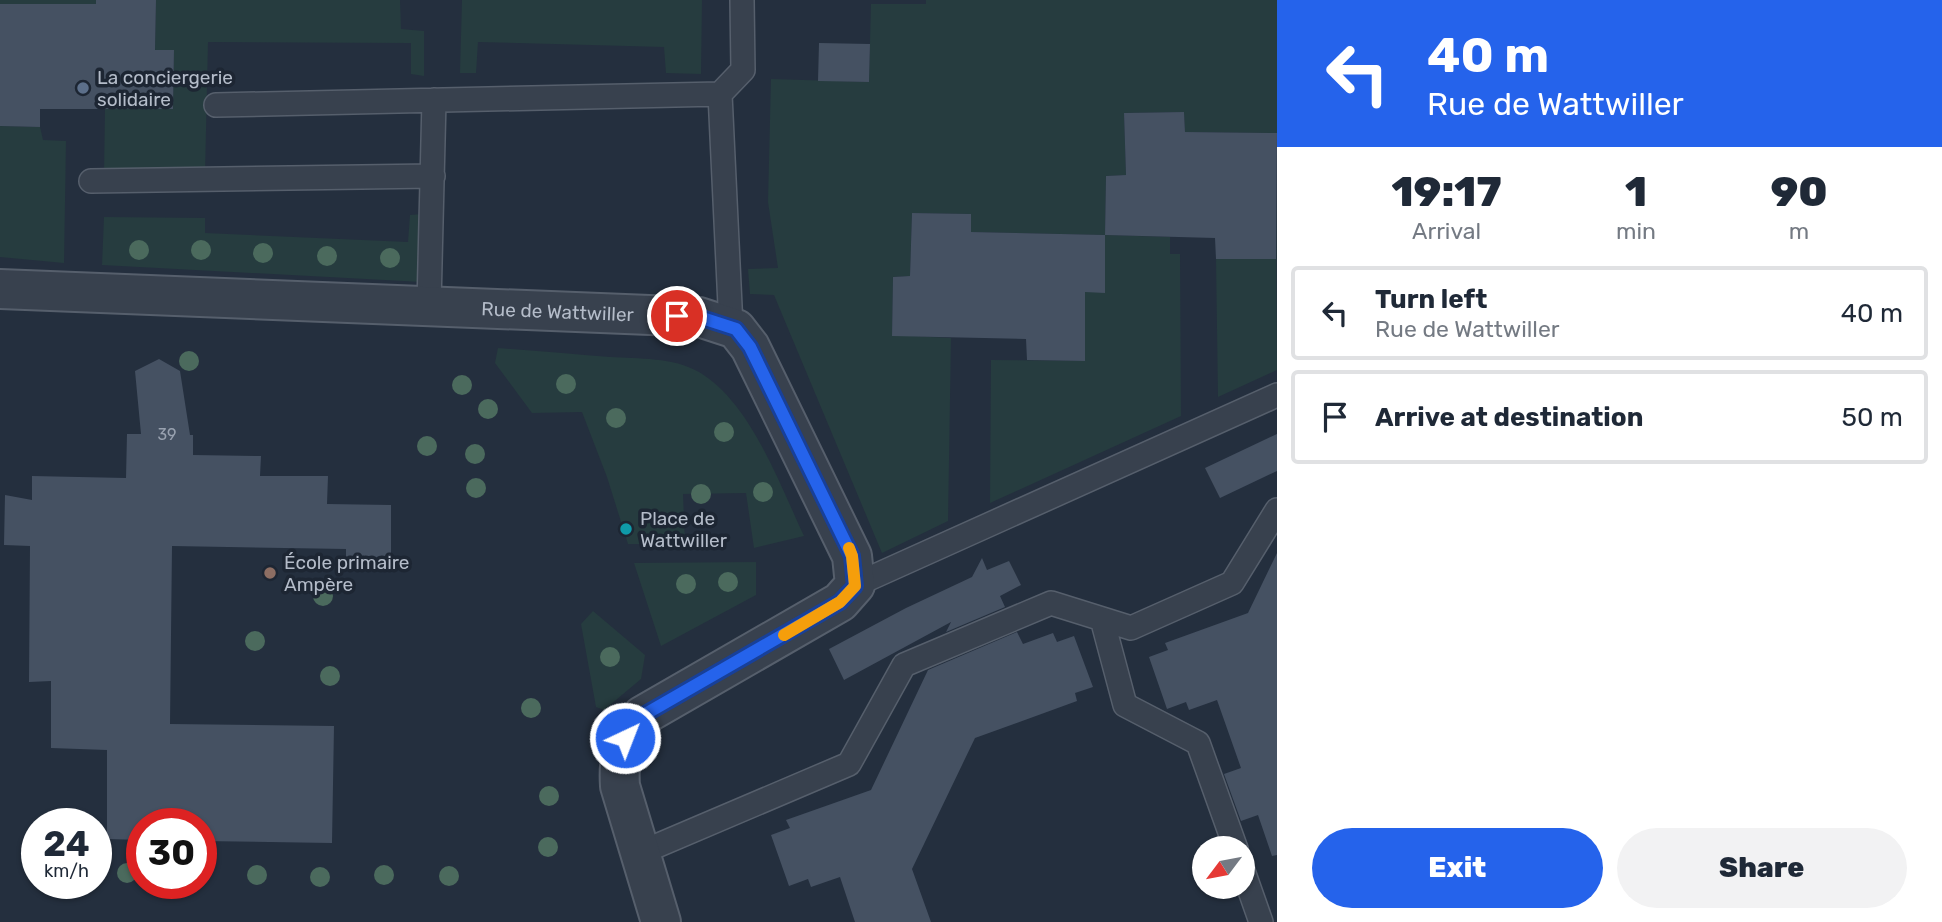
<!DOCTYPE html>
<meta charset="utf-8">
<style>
body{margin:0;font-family:Rubik,sans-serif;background:#f2f2f3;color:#1f2937;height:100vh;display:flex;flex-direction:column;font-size:26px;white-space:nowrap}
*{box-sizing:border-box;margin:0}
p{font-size:23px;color:#747a83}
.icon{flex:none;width:38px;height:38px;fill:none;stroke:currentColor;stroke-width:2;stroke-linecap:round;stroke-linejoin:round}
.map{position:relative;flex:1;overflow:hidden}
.drawer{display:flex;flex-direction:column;background:#fff;width:665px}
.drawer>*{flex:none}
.banner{background:#2563eb;color:#fff;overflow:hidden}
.needle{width:46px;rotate:238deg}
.tools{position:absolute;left:1192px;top:836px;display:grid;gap:14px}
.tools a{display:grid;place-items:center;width:63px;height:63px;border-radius:50%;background:#fff;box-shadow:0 2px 5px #0004;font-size:35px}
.speed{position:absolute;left:21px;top:808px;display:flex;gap:14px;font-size:35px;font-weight:700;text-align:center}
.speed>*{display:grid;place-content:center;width:91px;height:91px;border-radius:50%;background:#fff;box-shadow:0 2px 5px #0004;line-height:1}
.speed small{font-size:18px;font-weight:400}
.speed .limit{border:10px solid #d22;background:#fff;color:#111}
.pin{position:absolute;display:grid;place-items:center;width:60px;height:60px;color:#fff;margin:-30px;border:4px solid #fff;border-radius:50%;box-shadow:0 2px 7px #0007}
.me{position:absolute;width:77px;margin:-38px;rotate:43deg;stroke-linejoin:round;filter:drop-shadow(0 0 5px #0008)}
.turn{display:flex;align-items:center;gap:24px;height:147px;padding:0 35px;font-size:32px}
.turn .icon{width:91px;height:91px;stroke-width:2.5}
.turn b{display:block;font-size:49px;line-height:60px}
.eta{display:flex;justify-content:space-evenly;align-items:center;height:119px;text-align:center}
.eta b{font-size:42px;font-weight:800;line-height:49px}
.action{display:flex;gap:14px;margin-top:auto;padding:14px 35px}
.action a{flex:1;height:80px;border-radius:42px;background:#2563eb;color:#fff;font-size:28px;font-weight:800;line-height:80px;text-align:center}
.action a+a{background:#f2f2f3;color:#1f2937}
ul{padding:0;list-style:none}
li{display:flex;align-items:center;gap:21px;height:94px;margin:0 14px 10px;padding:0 21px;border:4px solid #e0e1e3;border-radius:7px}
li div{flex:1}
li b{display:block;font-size:26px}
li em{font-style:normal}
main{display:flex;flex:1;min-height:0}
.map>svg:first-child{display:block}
.green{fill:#263c3f}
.building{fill:#455162}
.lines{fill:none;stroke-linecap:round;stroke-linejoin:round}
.lane-casing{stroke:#565f6c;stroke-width:26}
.street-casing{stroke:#565f6c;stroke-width:42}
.lane{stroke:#38414e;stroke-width:23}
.street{stroke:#38414e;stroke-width:38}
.tree{fill:#4b6a5d}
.route-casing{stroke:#184099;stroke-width:18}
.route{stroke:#2563eb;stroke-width:12}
.slow{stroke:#f59e0b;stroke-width:12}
.service-dot{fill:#5c6f8a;stroke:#1d2633;stroke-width:2.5}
.culture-dot{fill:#0f9aa8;stroke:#1d2633;stroke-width:2.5}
.education-dot{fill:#8d6e63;stroke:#1d2633;stroke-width:2.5}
.labels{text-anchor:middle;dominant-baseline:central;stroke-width:7;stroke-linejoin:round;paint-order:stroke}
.number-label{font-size:16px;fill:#98a1af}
.poi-label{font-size:19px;fill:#b4bcc9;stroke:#1d2633;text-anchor:start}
.street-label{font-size:19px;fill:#b4bcc9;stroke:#1d2633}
</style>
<main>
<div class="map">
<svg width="1277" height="922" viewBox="0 0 1277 922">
<rect width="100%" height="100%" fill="#242f3e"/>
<path class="green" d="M 0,0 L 96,0 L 96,4 L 0,4 Z
M 156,0 L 400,0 L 401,29 L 424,31 L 424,76 L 411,74 L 411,43 L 208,42 L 205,174 L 104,174 L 105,109 L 173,109 L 174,51 L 155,50 Z
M 462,0 L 702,0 L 701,74 L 666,73 L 664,47 L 478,42 L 476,73 L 460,73 Z
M 926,0 L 1277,0 L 1277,133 L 1185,132 L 1184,112 L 1124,113 L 1126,175 L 1106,176 L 1105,235 L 1170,237 L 1170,254 L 1180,254 L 1181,416 L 990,503 L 991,360 L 1085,361 L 1085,292 L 1105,292 L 1105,235 L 971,232 L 971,214 L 912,213 L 910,276 L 893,277 L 892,335 L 951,338 L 948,521 L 882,553 L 774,295 L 750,294 L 748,269 L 778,268 L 768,202 L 771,79 L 869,82 L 871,4 L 926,4 Z
M 0,126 L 40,127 L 43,140 L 66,141 L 64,263 L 0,257 Z
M 1276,190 L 1277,370 L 1218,397 L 1216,259 L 1276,258 Z
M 423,214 L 422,282 L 102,265 L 104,217 L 205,218 L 205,233 L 408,242 L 410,215 Z
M 498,348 C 536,351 573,354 610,357 C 639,359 673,357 699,372 C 751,403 779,483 804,536 L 754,548 L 746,493 L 683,494 L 685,544 L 628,544 L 607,477 L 582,412 L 532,413 L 495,363 Z
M 756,562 L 756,595 L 661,646 L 634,563 Z
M 593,611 L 645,655 L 641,679 L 604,710 L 596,707 L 581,624 Z"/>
<path class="building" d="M 96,0 L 156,0 L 155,50 L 174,50 L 173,109 L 40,109 L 40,127 L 0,126 L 0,4 L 96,4 Z
M 819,43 L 870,44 L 869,82 L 818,81 Z
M 1184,112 L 1185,132 L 1277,133 L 1276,259 L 1216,259 L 1215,238 L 1105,235 L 1106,176 L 1126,175 L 1124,113 Z
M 912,213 L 971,214 L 971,232 L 1105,235 L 1105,293 L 1085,292 L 1085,361 L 1027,360 L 1026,339 L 892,336 L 893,277 L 910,276 Z
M 159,359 L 180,371 L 190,435 L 193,435 L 193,455 L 261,456 L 260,476 L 328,476 L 327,504 L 391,505 L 391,559 L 346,558 L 346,549 L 172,546 L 170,724 L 334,726 L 332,843 L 201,841 L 201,824 L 142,824 L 142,840 L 107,839 L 107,750 L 51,748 L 51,681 L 29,682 L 30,546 L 4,545 L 5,495 L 32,500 L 32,476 L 126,478 L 127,434 L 141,434 L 135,371 Z
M 1277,434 L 1277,471 L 1220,498 L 1205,468 Z
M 1277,553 L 1277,855 L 1272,856 L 1258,815 L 1241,821 L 1224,774 L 1241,768 L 1217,700 L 1189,710 L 1186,702 L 1167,709 L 1149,657 L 1168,650 L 1165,643 L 1248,613 Z
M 982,558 L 987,570 L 1009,561 L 1021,585 L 1000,596 L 1005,607 L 946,632 L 951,622 L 844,680 L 829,649 L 906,608 L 972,577 Z
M 1017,632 L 1023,644 L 1053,633 L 1057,642 L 1074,636 L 1093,687 L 1075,693 L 1077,701 L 975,738 L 912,869 L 931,922 L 855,922 L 840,877 L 811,887 L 808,879 L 789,886 L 771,835 L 790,828 L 786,820 L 871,790 L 928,670 Z"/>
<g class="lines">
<g class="lane-casing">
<path id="lane" d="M 720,94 L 743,70 L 742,0
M 216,105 L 720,94 L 731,327
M 91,181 L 433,176
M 429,304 L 434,100
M 855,585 L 1277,395
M 1102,619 L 1125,705 L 1198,743 L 1236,849
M 640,853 L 849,764 L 904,665 L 1051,603 L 1131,628 L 1232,583 L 1277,510
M 1242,868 L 1261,922"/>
</g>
<g class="street-casing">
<g id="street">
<path id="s1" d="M 0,289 L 699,317 L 736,329 L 750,347 L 852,556 L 855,585 L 840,602 L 642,716 C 623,741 618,755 620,786 L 661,922"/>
</g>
</g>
<use href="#lane" class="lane"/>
<use href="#street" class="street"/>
</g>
<g class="tree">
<circle cx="139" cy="250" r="10"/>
<circle cx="201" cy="250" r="10"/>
<circle cx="263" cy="253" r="10"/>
<circle cx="327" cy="256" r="10"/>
<circle cx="390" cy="258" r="10"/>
<circle cx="189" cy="361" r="10"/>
<circle cx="566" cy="384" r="10"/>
<circle cx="462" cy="385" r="10"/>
<circle cx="488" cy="409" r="10"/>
<circle cx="616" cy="418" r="10"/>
<circle cx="724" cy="432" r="10"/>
<circle cx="427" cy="446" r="10"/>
<circle cx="475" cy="454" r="10"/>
<circle cx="476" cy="488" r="10"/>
<circle cx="763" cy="492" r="10"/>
<circle cx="701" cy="494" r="10"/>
<circle cx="728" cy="582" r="10"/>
<circle cx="686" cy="584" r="10"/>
<circle cx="323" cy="596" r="10"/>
<circle cx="255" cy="641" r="10"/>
<circle cx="610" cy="657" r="10"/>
<circle cx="330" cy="676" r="10"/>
<circle cx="531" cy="708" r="10"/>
<circle cx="549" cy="796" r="10"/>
<circle cx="548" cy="847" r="10"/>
<circle cx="127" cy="873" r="10"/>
<circle cx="257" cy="875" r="10"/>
<circle cx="384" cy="875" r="10"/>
<circle cx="449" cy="876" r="10"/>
<circle cx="320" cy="877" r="10"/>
</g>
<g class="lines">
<g class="route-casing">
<path id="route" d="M 625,738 L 642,716 L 840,602 L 855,586 L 852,556 L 750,347 L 736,329 L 699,317 L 677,316"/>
</g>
<use href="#route" class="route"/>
<path class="slow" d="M 784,635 L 840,602 L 855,586 L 852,556 L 849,548"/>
</g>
<circle class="service-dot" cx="83" cy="88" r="7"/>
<circle class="culture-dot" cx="626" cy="529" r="7"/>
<circle class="education-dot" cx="270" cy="573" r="7"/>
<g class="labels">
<g class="number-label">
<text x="167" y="434">39</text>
</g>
<g class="poi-label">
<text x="97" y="77">La conciergerie<tspan x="97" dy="22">solidaire</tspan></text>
<text x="640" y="518">Place de<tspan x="640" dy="22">Wattwiller</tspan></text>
<text x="284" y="562">École primaire<tspan x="284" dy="22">Ampère</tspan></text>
</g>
<g class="street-label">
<text stroke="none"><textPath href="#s1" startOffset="558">Rue de Wattwiller</textPath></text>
</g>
</g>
</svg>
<div class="tools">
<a><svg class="needle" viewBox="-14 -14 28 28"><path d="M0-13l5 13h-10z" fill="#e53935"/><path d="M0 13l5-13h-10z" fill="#747a83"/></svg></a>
</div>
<div class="speed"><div>24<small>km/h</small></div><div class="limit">30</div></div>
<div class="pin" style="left:677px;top:316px;background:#d93025"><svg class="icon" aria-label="arrive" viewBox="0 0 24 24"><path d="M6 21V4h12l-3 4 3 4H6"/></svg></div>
<svg class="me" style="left:625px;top:738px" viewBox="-20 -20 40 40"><circle r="17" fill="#2563eb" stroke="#fff" stroke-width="3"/><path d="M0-11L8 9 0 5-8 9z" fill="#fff"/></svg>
</div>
<section class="drawer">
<div class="banner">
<div class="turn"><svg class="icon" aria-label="left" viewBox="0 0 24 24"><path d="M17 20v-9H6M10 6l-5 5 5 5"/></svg><div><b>40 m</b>Rue de Wattwiller</div></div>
</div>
<div class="eta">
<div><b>19:17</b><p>Arrival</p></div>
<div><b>1</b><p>min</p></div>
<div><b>90</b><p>m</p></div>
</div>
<ul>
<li><svg class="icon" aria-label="left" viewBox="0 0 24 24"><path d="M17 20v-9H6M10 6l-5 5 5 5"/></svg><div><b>Turn left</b><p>Rue de Wattwiller</p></div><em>40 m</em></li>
<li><svg class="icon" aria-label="arrive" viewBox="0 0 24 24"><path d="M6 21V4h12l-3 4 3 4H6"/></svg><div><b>Arrive at destination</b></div><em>50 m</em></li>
</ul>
<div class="action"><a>Exit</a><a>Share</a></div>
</section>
</main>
